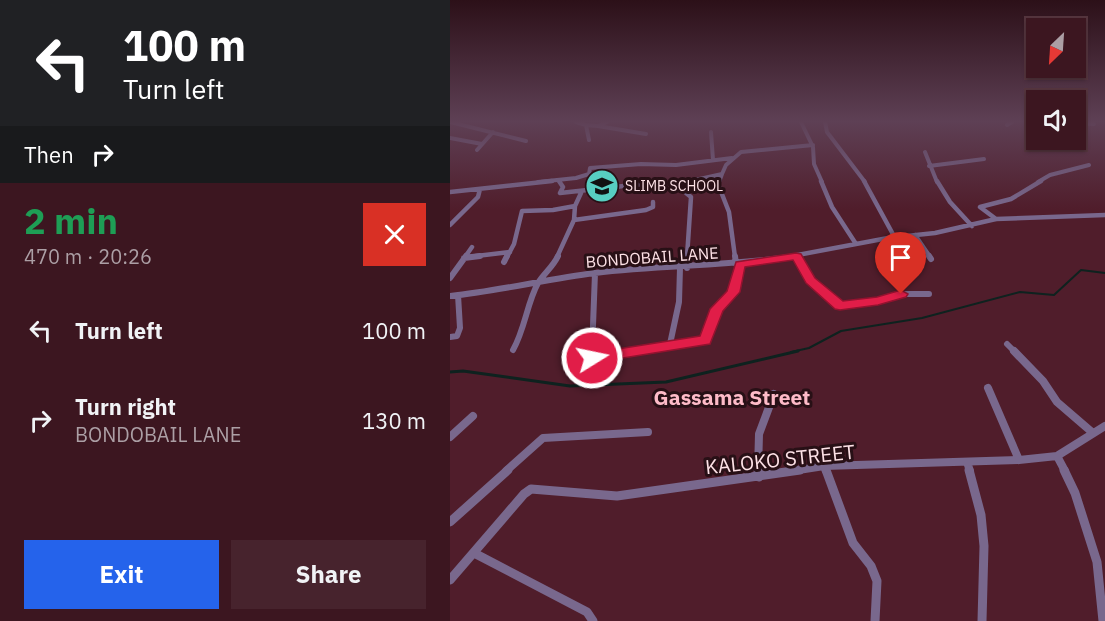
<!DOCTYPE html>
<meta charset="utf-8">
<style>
body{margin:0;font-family:"IBM Plex Sans",sans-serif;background:#47232d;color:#f1f3f6;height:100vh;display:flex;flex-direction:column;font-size:22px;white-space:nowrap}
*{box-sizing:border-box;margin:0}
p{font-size:20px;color:#ac9fa5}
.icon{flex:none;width:33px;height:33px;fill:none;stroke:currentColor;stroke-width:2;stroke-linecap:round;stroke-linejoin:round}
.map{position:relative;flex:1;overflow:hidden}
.details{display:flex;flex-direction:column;background:#3c1620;width:450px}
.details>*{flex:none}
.top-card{background:#202124;color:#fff;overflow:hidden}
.needle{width:39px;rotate:205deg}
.fabs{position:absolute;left:576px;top:18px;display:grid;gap:12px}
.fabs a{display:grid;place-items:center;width:60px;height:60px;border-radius:0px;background:#3c1620;box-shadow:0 2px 4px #0004,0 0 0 2px #55353e;font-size:30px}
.pin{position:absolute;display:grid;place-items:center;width:51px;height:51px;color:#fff;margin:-62px -26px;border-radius:50% 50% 50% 0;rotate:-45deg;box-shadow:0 0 6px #0007}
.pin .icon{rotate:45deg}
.me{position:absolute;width:66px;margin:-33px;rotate:80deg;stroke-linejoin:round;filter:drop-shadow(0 0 4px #0008)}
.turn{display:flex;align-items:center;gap:21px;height:126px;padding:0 24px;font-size:27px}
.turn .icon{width:78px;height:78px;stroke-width:2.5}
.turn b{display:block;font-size:42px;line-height:51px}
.then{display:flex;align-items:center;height:57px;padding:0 24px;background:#0003;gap:12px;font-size:22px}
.round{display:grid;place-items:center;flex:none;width:63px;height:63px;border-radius:0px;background:#47232d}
.overview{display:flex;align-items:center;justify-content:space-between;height:102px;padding:0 24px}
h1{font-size:36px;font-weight:700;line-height:45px;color:#1e9e55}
.primary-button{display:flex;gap:12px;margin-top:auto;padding:12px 24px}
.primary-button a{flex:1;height:69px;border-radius:0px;background:#2563eb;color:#fff;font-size:24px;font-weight:700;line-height:69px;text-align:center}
.primary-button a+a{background:#47232d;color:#f1f3f6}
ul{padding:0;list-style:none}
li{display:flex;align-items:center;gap:18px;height:90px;padding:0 24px}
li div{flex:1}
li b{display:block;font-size:22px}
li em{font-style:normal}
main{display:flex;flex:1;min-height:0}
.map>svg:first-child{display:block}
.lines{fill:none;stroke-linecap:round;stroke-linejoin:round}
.stream-far1{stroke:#0e221f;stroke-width:2}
.stream{stroke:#0e221f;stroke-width:3}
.minor-far4{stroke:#79688d;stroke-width:4}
.minor-far3{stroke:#79688d;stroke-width:4.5}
.minor-far2{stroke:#79688d;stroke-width:6}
.minor-far1{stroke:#79688d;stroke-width:8}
.minor{stroke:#79688d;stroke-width:9}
.route{fill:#e11d48;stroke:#92132f;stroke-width:1.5}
.labels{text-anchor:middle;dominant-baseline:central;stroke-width:6;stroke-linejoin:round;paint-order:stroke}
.far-poi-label{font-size:14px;fill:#fde1e6;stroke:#281016;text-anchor:start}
.street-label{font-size:16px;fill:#fde1e6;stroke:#281016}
.near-street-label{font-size:20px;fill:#fde1e6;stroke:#281016}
.near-neighbourhood-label{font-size:21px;font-weight:bold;fill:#febbc8;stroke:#281016}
</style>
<main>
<section class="details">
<div class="top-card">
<div class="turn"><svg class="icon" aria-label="left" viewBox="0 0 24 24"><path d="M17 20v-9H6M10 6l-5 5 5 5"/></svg><div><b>100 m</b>Turn left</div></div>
<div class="then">Then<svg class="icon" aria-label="right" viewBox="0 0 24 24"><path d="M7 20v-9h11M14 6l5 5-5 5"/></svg></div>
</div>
<div class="overview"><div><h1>2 min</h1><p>470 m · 20:26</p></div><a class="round" style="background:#d93025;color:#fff"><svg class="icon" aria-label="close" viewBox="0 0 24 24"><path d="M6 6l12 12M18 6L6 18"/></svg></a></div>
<ul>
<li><svg class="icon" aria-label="left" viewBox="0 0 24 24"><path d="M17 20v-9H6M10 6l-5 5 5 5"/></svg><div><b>Turn left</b></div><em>100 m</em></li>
<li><svg class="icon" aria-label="right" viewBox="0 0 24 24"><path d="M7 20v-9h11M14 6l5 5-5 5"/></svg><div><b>Turn right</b><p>BONDOBAIL LANE</p></div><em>130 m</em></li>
</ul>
<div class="primary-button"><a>Exit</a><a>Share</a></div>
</section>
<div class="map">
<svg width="655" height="621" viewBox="0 0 655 621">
<rect width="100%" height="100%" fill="#501d2b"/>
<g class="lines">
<path class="stream-far1" d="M 341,352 L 359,348 L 391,331 L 472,318 L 570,292 L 604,295 L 631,270 L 655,273"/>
<path class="stream" d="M 0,372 L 13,371 L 120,386 L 216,382 L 348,351"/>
<path class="minor-far4" d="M 0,122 L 76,141
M 126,122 L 136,125 L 139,140
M 351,122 L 363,147 L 364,164 L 372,182
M 375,122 L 377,132 L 415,182
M 626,123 L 644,124
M 136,125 L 148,126 L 157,122
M 557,125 L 562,122
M 148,126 L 196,134
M 261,132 L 263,160
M 0,138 L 32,144
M 27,150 L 43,132
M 475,152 L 487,182
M 479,166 L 534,159
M 109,180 L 110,182
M 88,182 L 126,178 L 139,174 L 140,168 L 191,164 L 226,165 L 282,158
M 236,182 L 272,174 L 276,165 L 291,152 L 363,145
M 269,182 L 272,174
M 588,182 L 600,175 L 639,165"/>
<path class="minor-far3" d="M 109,181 L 113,187 L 110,193 L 201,183
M 269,181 L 268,184 L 279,212 L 285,257
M 371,181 L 382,207 L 406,244
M 414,181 L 445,238
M 487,181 L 500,202 L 522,226
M 0,192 L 102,181
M 546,219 L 530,207 L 561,199 L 591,181
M 124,220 L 196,210 L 203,207 L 203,202
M 0,225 L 28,197 L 30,189
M 465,235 L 480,257
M 15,257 L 22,247
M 18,257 L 60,252
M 57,257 L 64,244 L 72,211 L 103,210 L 125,206
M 107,257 L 124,220 L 125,206 L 131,193
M 237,257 L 241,197 L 236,193 L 237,181
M 337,257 L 438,238 L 485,233 L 546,219 L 655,215"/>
<path class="minor-far2" d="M 285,256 L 286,264
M 347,256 L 360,280 L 390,306 L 428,301 L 451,294 L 479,294
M 479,256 L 481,259
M 14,258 L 30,256
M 54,262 L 57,256
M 237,268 L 237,256
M 0,278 L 16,256
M 0,296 C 49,291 97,279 145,273 C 213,265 280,266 347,256
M 0,337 L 7,336 L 10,328 L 8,295
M 220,344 L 229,302 L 230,268
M 557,344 L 565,352
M 63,350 C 75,329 77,303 88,283 C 94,273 103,267 108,256
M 142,352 L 145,273
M 178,352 L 255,340 L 267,309 L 283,292 L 290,264"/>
<path class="minor-far1" d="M 142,351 L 142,358 L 188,351
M 564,351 L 593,381 L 607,402 L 643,433
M 538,388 L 569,460
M 0,437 L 23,416
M 607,456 L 615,471
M 517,462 L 520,471
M 374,466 L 376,471
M 56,471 L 93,438 L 198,432
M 308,471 L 309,434 L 324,394
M 342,471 L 374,466 L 569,460 L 607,456 L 655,426"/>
<path class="minor" d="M 308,470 L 309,477
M 376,470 L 403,543 L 421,566 L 427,581 L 425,621
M 519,470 L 531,515 L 534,546 L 532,621
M 614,470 L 625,493 L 647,562 L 653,621
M 0,522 L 58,470
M 24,553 L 137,612 L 143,621
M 0,580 L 74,494 L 81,489 L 167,496 L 350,470"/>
</g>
<linearGradient id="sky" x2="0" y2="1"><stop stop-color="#2c1018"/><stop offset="0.58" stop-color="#5e4055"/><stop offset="1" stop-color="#5e4055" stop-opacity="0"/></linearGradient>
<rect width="655" height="209" fill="url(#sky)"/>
<path class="route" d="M 346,253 L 351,254 L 365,278 L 393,301 L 427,297 L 451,290 L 458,294 L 456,297 L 428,305 L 390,310 L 385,309 L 356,283 L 343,260 L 295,267 L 290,292 L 273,311 L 260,344 L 142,363 L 136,362 L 134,358 L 136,354 L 142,353 L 250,336 L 260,309 L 277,291 L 286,262 Z"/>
<defs>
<g id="school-disc" transform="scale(1.725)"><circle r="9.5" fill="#57cec1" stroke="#281016"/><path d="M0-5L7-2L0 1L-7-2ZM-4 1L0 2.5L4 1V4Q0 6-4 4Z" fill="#111"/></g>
</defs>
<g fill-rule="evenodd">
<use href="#school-disc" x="152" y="186"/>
</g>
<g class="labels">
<g class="far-poi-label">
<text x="175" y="186">SLIMB SCHOOL</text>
</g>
<g class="street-label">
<text transform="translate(202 257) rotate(-4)">BONDOBAIL LANE</text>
</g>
<g class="near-street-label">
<text transform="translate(330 459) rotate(-6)">KALOKO STREET</text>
</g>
<g class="near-neighbourhood-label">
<text x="282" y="397">Gassama Street</text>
</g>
</g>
</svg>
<div class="fabs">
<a><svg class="needle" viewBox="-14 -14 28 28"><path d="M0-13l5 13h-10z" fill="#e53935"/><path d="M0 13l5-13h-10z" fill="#ac9fa5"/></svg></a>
<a><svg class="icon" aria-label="sound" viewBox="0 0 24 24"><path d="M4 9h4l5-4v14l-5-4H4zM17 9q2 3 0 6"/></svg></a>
</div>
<div class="pin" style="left:451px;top:294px;background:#d93025"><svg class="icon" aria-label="arrive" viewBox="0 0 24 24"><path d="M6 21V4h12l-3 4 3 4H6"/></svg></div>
<svg class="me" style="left:142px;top:358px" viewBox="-20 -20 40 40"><circle r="17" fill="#e11d48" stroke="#fff" stroke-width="3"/><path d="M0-11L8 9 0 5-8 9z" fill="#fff"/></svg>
</div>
</main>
